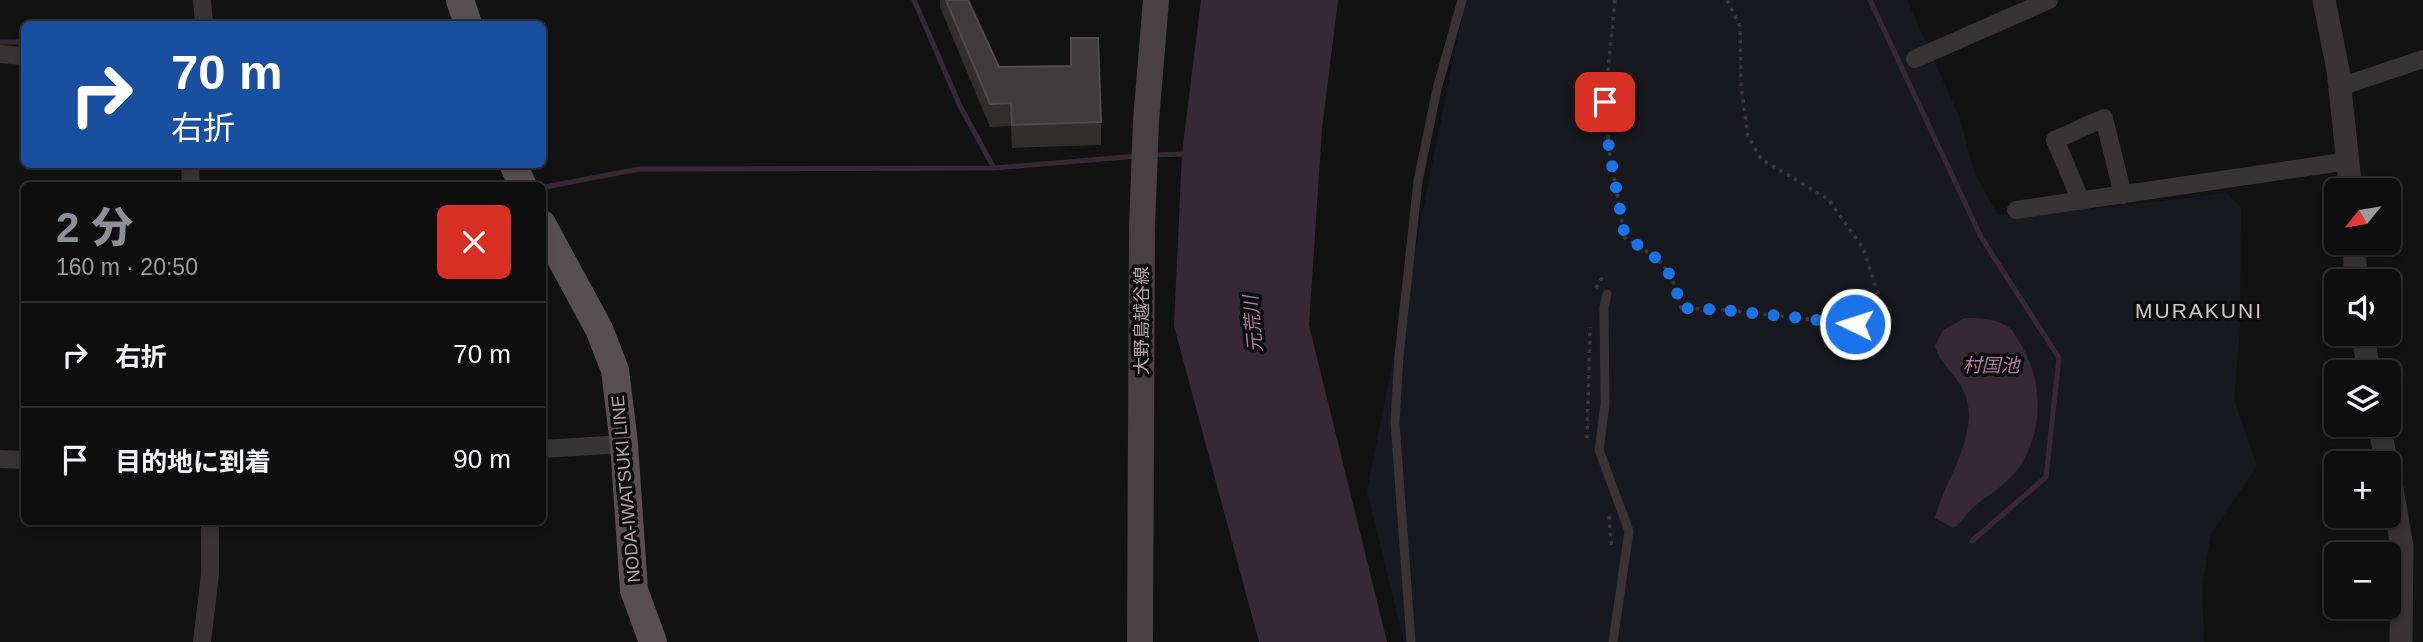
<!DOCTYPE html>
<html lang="ja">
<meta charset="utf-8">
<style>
body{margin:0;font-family:Helvetica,"Noto Sans JP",sans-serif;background:#1c1c1c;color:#f1f3f6;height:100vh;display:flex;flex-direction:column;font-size:26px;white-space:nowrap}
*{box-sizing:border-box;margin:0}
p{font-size:23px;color:#9b9c9e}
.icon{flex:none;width:38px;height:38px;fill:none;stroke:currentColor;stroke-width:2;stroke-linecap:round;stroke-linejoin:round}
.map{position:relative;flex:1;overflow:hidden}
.sheet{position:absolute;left:21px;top:182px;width:525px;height:343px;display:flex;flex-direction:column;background:#0e0e0e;border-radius:10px;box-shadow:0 4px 10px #0003,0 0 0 2px #2e2e2e}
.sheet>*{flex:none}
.banner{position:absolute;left:21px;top:21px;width:525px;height:147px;border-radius:10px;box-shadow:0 4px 10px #0003,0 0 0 2px #2e2e2e;background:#1a4fa0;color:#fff;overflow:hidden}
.needle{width:46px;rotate:240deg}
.controls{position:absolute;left:2324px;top:178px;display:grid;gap:14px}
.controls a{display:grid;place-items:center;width:77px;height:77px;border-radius:10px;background:#0e0e0e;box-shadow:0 4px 10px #0003,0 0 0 2px #2e2e2e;font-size:35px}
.pin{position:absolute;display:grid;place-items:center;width:60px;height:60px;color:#fff;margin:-30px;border-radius:14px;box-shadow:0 4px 10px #0006}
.me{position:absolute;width:77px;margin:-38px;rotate:274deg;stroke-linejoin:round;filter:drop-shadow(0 0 5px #0008)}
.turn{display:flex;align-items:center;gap:24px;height:147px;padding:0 35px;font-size:32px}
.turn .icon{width:91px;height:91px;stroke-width:2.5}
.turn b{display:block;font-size:49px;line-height:60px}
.round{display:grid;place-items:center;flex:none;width:74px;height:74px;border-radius:10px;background:#1c1c1c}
.summary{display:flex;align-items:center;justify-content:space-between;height:119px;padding:0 35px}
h1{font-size:42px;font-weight:800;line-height:52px;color:#8c9099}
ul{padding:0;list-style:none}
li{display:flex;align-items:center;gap:21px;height:105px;padding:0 35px;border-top:2px solid #2e2e2e}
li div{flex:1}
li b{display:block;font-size:26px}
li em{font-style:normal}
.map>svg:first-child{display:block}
.green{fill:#18191e}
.water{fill:#362933}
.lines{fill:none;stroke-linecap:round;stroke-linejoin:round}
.stream{stroke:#362933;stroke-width:5}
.path{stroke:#3f393c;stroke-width:3.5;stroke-dasharray:3.5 5;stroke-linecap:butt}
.service{stroke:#383335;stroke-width:9}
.minor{stroke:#383335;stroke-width:18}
.tertiary{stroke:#383335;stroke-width:23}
.secondary{stroke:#484144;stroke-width:26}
.primary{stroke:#574f52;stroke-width:28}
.wall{fill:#312e2e}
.building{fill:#3f3b3c;stroke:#514b4e;stroke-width:2}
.route{stroke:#1a73e8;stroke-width:12;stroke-dasharray:0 21.6}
.labels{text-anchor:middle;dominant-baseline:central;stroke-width:7;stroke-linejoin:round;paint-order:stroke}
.street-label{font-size:18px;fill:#b3a4ac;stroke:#0e0d0d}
.water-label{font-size:19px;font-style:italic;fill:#ad7ca0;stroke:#0e0d0d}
.quarter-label{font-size:21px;letter-spacing:2px;fill:#cfc5ca;stroke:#0e0d0d}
</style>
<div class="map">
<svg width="2423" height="642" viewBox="0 0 2423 642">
<rect width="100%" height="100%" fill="#131212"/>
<path class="green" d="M 1465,0 L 1907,0 L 1959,116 L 1975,174 L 1998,215 L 2102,208 L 2226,193 L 2241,207 L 2240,325 L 2234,400 L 2257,466 L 2211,534 L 2202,586 L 2204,642 L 1404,642 L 1367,491 Z"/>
<path class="water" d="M 1201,0 L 1338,0 L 1322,129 L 1309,325 L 1387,642 L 1259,642 L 1174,326 L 1182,154 Z
M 1965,318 C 1981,318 1998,318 2011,329 C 2014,332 2017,339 2020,343 C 2043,379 2044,430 2020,466 C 2008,484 1992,492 1976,505 C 1967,511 1963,523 1953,528 L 1935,518 C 1944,481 1979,437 1966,397 C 1960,377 1940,365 1935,346 L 1943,330 Z"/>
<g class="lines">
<path class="stream" d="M 914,0 L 960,106 L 994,168
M 1870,0 L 1981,237 L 2059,358 L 2046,477 L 1972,541
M 0,42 L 24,42
M 1151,155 L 1187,154
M 545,187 L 639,169 L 994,168 L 1138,156"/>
<path class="path" d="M 1615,0 L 1605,102 L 1609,149 L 1625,238 C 1660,258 1672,267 1681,308 L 1724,310 L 1855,324 L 1876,314 L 1879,297 L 1863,248 L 1828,199 L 1761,159 L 1748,136 L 1741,86 L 1740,26 L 1727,0
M 1596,288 L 1605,273
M 1587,438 L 1590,327
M 1609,516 L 1612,550"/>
<path class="service" d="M 1607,294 L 1604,307 L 1605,404 L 1599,450 L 1629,531 L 1613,642
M 1411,642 L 1395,422 L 1399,356 L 1418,181 L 1437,89 L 1462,0"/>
<path class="minor" d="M 202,0 L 204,24
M 0,54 L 24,56
M 1915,59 L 2049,0
M 2340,87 L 2423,59
M 190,164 L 191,186
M 2081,201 L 2055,140 L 2104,118 L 2123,195
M 2016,210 L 2349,161
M 542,449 L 624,444
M 0,459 L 24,460
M 202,642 L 210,574 L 210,522"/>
<path class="tertiary" d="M 2324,0 L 2338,70 L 2351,191
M 2354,243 L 2356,282
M 2363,334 L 2369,373
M 2379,425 L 2387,464
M 2389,471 L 2402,547 L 2401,642"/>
<path class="secondary" d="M 1140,642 L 1142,228 L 1146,121 L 1156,0"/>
<path class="primary" d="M 460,0 L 468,24
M 513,164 L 523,186
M 542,224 L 599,329 L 615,370 L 624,444 L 634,590 L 653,642"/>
</g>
<path class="wall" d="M 940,0 L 968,0 L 999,67 L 1071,66 L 1101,122 L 1101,145 L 1012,148 L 1011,126 L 990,127 L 940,7 Z"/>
<path class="building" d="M 946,0 L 968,0 L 999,67 L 1071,66 L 1071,38 L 1098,38 L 1101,122 L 1012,125 L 1011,103 L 990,104 Z"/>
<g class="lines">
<path class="route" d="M 1605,102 L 1609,149 L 1625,237 C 1660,258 1672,267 1681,308 L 1724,310 L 1855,324"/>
</g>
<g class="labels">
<g class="street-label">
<text transform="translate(1142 321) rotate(-90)">大野島越谷線</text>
<text transform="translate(626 489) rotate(-95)">NODA-IWATSUKI LINE</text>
</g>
<g class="water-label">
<text transform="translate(1253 324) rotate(-95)">元荒川</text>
<text x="1991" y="365">村国池</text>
</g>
<g class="quarter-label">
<text x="2199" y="310">MURAKUNI</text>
</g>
</g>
</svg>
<div class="controls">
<a><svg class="needle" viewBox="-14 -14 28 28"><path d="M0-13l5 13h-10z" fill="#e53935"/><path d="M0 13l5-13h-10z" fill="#9b9c9e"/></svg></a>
<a><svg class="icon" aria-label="sound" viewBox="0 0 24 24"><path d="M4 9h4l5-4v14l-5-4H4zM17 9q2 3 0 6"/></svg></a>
<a><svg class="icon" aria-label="layers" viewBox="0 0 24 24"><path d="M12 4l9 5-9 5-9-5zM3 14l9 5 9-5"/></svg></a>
<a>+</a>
<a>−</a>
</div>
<div class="pin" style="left:1605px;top:102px;background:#d93025"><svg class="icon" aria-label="arrive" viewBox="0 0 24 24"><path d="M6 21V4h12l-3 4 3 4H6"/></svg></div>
<svg class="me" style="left:1855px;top:324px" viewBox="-20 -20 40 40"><circle r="17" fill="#1a73e8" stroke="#fff" stroke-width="3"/><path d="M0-11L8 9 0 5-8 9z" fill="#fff"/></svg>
<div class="banner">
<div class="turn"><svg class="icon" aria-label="right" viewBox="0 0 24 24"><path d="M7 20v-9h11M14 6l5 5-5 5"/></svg><div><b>70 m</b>右折</div></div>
</div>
<section class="sheet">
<div class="summary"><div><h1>2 分</h1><p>160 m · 20:50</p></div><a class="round" style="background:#d93025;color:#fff"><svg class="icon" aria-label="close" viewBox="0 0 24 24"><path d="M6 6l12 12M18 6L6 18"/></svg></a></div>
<ul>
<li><svg class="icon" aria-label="right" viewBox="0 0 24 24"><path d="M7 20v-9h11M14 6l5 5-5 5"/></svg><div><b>右折</b></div><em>70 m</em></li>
<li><svg class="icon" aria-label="arrive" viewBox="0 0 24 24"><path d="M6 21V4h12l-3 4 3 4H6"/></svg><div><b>目的地に到着</b></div><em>90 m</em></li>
</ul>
</section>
</div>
